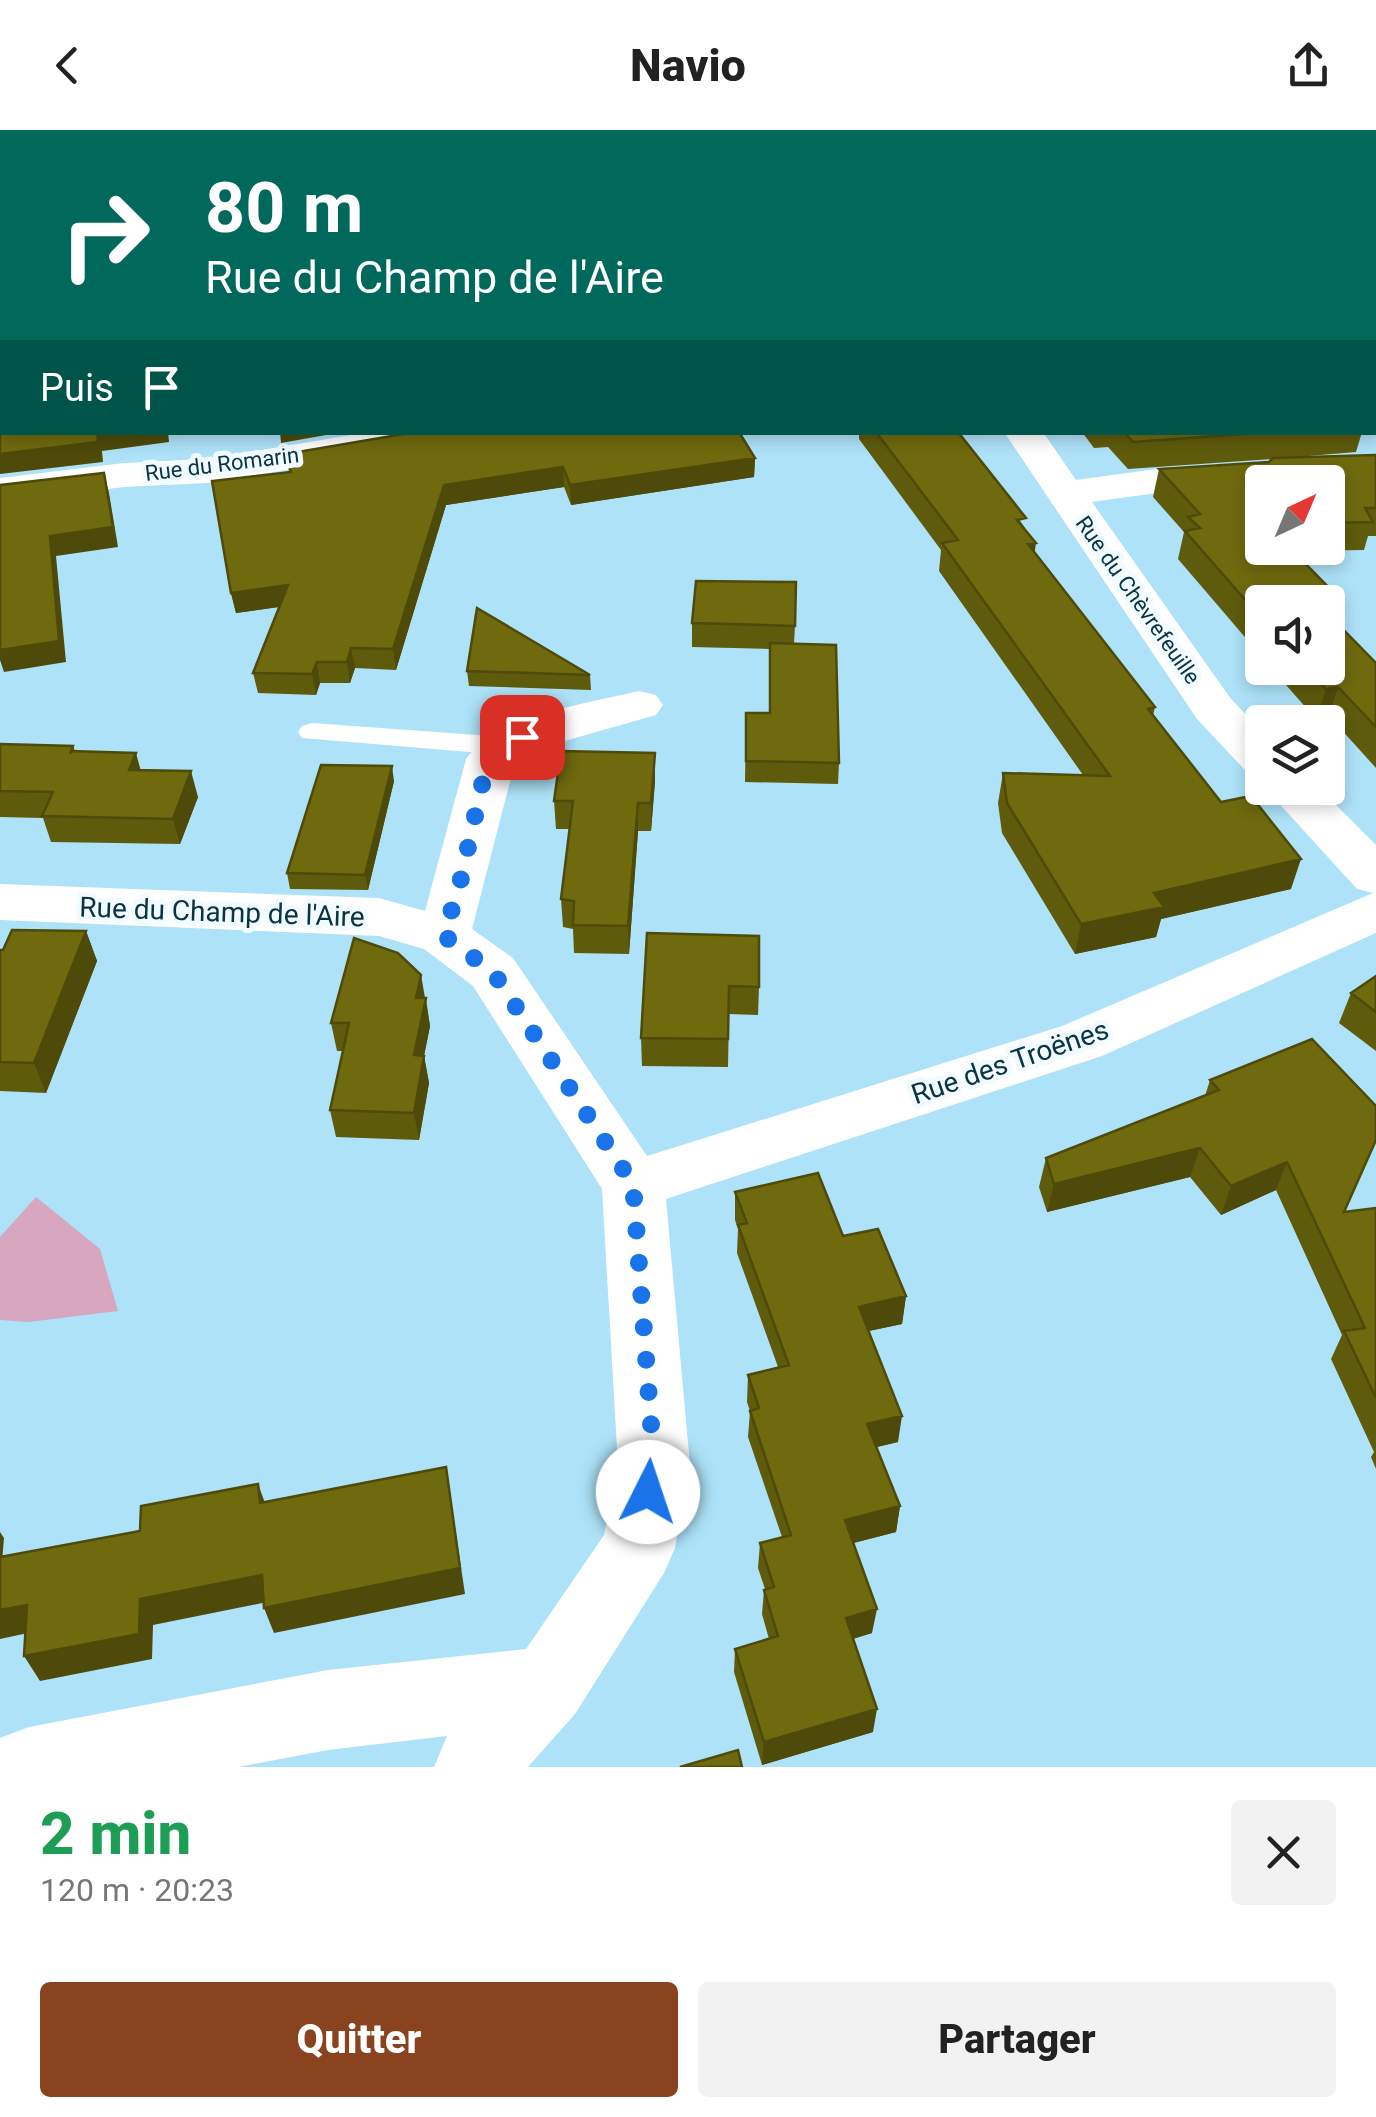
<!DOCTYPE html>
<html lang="fr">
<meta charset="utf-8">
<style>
body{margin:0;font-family:Roboto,sans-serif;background:#f2f2f2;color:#222;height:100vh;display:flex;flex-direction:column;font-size:38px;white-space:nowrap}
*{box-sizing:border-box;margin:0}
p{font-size:32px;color:#767676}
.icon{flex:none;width:55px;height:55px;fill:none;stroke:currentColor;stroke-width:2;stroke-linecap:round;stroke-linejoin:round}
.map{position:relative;height:1637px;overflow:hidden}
.sheet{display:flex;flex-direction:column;background:#fff;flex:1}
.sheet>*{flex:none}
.guide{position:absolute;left:0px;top:0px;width:1378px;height:305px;box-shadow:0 5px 15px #0003;background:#00695c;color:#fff;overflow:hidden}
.needle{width:65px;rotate:44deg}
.fabs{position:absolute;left:1245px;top:335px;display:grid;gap:20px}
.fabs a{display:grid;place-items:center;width:100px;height:100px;border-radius:10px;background:#fff;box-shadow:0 5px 15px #0003;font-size:50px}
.pin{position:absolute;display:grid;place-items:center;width:85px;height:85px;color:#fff;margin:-42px;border-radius:20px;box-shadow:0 5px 15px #0006}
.me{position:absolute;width:110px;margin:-55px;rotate:4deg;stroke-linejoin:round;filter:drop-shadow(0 0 8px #0008)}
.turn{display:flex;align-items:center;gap:35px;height:210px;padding:0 40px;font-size:45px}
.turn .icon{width:130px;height:130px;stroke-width:2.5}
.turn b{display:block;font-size:70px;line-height:85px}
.then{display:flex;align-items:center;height:95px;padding:0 40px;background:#0003;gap:20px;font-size:38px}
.round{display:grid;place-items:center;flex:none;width:105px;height:105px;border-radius:10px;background:#f2f2f2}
.headline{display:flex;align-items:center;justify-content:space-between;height:170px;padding:0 40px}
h1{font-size:60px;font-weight:800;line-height:75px;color:#1e9e55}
.button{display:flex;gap:20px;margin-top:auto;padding:20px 40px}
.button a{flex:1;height:115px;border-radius:10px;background:#89431e;color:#fff;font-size:40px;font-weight:800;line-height:115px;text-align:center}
.button a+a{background:#f2f2f2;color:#222}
header{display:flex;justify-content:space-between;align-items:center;height:130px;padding:0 40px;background:#fff;font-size:45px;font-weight:800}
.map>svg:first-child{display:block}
.green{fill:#d6a7bf}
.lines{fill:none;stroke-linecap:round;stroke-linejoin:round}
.service{fill:#fff;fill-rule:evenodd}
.minor{fill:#fff;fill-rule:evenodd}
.tertiary{fill:#fff;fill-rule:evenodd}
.tram{stroke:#467586;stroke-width:2.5}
.wall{fill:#5f5b0c;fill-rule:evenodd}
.shaded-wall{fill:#4e4a0a}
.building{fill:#6f6a0e;stroke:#4e4a0a;stroke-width:2.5}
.route{stroke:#1a73e8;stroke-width:18;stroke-dasharray:0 32.4}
.labels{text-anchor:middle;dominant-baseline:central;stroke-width:10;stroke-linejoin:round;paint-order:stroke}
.far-street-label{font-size:22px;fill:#093443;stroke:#f2fbff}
.street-label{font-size:28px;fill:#093443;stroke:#f2fbff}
</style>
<header><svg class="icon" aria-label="back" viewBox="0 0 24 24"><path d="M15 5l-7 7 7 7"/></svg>Navio<svg class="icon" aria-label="share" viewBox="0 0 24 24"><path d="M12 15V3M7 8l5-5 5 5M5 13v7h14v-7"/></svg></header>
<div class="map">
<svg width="1376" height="1637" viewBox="0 0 1376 1637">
<rect width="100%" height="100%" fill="#ade2f8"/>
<path class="green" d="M 36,1067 L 100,1119 L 118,1181 L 29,1192 L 0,1190 L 0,1107 Z"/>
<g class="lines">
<path class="service" d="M 1375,285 L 1376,285 L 1376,301 L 1375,301 Z
M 312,593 L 505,607 L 515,610 L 519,616 L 515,622 L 505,625 L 302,608 L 298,602 L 302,596 Z"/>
<path class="minor" d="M 659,0 L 693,0 L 695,2 L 661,2 Z
M 369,302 L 462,302 L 457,310 L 443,314 L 207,353 L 124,357 L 0,372 L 0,348 L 124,333 L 207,329 Z
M 1004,302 L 1043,302 L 1076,350 L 1171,337 L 1376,325 L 1376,349 L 1262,352 L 1262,356 L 1171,361 L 1092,372 L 1231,569 L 1262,601 L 1262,644 L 1245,640 L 1197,589 Z
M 639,561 L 656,565 L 663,575 L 656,585 L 540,618 L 514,636 L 472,799 L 513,828 L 647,1026 L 1062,896 L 1373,763 L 1357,759 L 1265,658 L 1319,658 L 1376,715 L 1376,803 L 1102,926 L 666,1069 L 690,1335 L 675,1418 L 664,1443 L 575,1584 L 528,1637 L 434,1637 L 447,1606 L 328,1620 L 238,1637 L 0,1637 L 0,1608 L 29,1597 L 328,1540 L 526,1519 L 604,1405 L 618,1335 L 602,1059 L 473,856 L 424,819 L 379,806 L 0,790 L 0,754 L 379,768 L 425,781 L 466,629 C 495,586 590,573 639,561 Z"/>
<path class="tertiary" d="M 1023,0 L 1055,0 L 1057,2 L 1025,2 Z
M 1074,0 L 1107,0 L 1109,2 L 1076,2 Z
M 1375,123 L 1376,123 L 1376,143 L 1375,143 Z"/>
<path class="tram" d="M 1058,0 L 1062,2"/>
</g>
<path class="wall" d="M 855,0 L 936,0 L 938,2 L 857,2 Z
M 859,302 L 958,302 L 1025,398 L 1035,423 L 1155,577 L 1153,586 L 1291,759 L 1161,789 L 1156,807 L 1075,824 L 1002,703 L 998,673 L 1003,643 L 1083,645 L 939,441 L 941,420 L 859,309 Z
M 1082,302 L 1362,302 L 1356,322 L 1284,328 L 1376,325 L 1376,406 L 1368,406 L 1364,420 L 1293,421 L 1333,489 L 1376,533 L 1376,638 L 1329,586 L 1316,589 L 1271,538 L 1328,538 L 1262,472 L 1262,527 L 1178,429 L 1184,402 L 1153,367 L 1159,339 L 1269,332 L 1272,329 L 1128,339 L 1108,317 L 1094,318 ZM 1262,352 L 1328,352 L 1328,418 L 1262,418 Z
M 286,324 L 755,328 L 754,347 L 571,375 L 564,357 L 446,375 L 396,540 L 355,538 L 350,553 L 320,553 L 316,565 L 258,563 L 253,543 L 279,477 L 236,483 L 231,463 L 289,342 Z
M 692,493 L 795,496 L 794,514 L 839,633 L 838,654 L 745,652 L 746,583 L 769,583 L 770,519 L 692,517 Z
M 467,541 L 590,545 L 591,560 L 469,556 Z
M 0,614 L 73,616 L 75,621 L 141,640 L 198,667 L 180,714 L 51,712 L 43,688 L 0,687 Z
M 394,651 L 368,760 L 290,759 L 287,743 Z
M 655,651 L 651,701 L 638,701 L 629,824 L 574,823 L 573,799 L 563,797 L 561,769 L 569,699 L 556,699 L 554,671 Z
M 86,801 L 97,831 L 46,963 L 0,961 L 0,820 Z
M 647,803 L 759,857 L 758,885 L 729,884 L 728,937 L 642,936 L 641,908 Z
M 1376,846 L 1376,921 L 1339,893 L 1351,863 Z
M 426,868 L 430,896 L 424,926 L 429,953 L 419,1010 L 336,1007 L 330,980 L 343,921 L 337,921 L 331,893 Z
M 1210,950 L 1344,1082 L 1376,1078 L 1376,1339 L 1371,1327 L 1374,1322 L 1331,1229 L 1342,1205 L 1276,1060 L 1221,1085 L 1190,1047 L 1047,1082 L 1039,1057 L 1046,1028 L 1205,966 Z
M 735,1062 L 843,1106 L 906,1166 L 902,1194 L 868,1201 L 898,1312 L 877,1317 L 900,1376 L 896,1402 L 853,1413 L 872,1503 L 853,1509 L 873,1602 L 762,1635 L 734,1542 L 735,1519 L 769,1509 L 762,1484 L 764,1460 L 765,1459 L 758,1438 L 760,1413 L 782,1407 L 748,1307 L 750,1281 L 747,1272 L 748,1245 L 778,1237 L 737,1123 L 738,1099 L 735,1090 Z"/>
<path class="shaded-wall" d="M 824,0 L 846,0 L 843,2 L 821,2 Z
M 0,34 L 2,34 L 2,52 L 0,53 Z
M 2,196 L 2,219 L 0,221 L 0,198 Z
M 97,302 L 168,302 L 169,312 L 102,321 L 103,332 L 0,344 L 0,324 Z
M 280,302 L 343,302 L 281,313 Z
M 755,328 L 754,347 L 571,375 L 570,355 Z
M 563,337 L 564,357 L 446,375 L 396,540 L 393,519 L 444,355 Z
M 104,343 L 109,363 L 118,417 L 56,426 L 66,532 L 4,542 L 0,530 L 0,516 L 50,406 Z
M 1036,413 L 1032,441 L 1028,414 Z
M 288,455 L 292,475 L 236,483 L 231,463 Z
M 351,518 L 355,538 L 350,553 L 347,532 Z
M 317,532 L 320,553 L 316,565 L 312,544 Z
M 1338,557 L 1329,586 L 1316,589 L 1326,559 Z
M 136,623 L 143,649 L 129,640 Z
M 655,623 L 655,651 L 651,701 L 651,673 Z
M 392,636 L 394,651 L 368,760 L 365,745 Z
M 191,641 L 198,667 L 180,714 L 173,689 Z
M 638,673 L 638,701 L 629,824 L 628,796 Z
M 1301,729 L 1291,759 L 1161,789 L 1156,807 L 1075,824 L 1081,794 L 1154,763 Z
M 86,801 L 97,831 L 46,963 L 34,933 Z
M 421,845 L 430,896 L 424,926 L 429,953 L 419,1010 L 414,983 L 414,925 L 416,868 Z
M 1200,1018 L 1190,1047 L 1047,1082 L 1054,1054 Z
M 1287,1032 L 1276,1060 L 1221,1085 L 1231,1056 Z
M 906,1166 L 902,1194 L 855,1204 L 859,1177 Z
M 902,1286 L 898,1312 L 864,1320 L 867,1294 Z
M 446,1337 L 465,1464 L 274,1503 L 264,1478 Z
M 258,1354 L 268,1381 L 260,1373 Z
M 900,1376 L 896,1402 L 842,1416 L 845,1390 Z
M 0,1402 L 4,1408 L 0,1456 Z
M 262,1445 L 272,1471 L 153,1495 L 152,1529 L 40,1551 L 24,1526 L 140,1469 Z
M 27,1475 L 42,1500 L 0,1509 L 0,1480 Z
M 877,1479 L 872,1503 L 842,1512 L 846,1488 Z
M 877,1579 L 873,1602 L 762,1635 L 764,1612 Z"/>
<path class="building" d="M 0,0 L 630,0 L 636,2 L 2,2 L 2,34 L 0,34 Z
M 699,0 L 824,0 L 821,2 L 700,2 Z
M 869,0 L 936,0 L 938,2 L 871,2 Z
M 0,50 L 2,52 L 2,196 L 0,198 Z
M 0,273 L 2,273 L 2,302 L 97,302 L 98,312 L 0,324 Z
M 415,302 L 739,302 L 755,328 L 570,355 L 563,337 L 444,355 L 393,519 L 351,518 L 347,532 L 317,532 L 312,544 L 253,543 L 288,455 L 231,463 L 212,351 L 291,342 L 286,324 Z
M 876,302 L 958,302 L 1026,388 L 1017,390 L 1036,413 L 1028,414 L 1155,577 L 1148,579 L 1221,672 L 1251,666 L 1301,729 L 1154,763 L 1164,777 L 1081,794 L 1007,673 L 1003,643 L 1110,646 L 942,413 L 958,410 Z
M 1124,302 L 1272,302 L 1133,312 Z
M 1376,325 L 1376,378 L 1365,378 L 1373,392 L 1328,393 L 1328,352 L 1262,352 L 1262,418 L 1290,418 L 1339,468 L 1330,486 L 1376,533 L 1376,597 L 1338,557 L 1326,559 L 1306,538 L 1328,538 L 1328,472 L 1262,472 L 1262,489 L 1185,401 L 1200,398 L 1188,387 L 1200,384 L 1159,339 L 1269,332 L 1273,328 Z
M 104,343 L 113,397 L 50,406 L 59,511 L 0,520 L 0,355 Z
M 696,451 L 796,452 L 795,496 L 692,493 Z
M 477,478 L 590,545 L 467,541 Z
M 770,513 L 836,515 L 839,633 L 746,631 L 746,583 L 770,583 Z
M 0,614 L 73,616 L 70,624 L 71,621 L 136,623 L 129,640 L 191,641 L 173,689 L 42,686 L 53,662 L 0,661 Z
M 561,621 L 655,623 L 651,673 L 638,673 L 628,796 L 573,795 L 574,771 L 561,769 L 573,671 L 554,671 Z
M 321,635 L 392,636 L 365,745 L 287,743 Z
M 12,800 L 86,801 L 34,933 L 0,932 L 0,820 L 3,820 Z
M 647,803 L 759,806 L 759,857 L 729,856 L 728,909 L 641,908 Z
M 354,808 L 398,823 L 421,845 L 416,868 L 426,868 L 414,925 L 424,926 L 414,983 L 330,980 L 349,893 L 331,893 Z
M 1376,846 L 1376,882 L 1351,863 Z
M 1312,909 L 1376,976 L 1376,1010 L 1344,1082 L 1376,1078 L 1376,1268 L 1344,1201 L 1365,1198 L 1287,1032 L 1231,1056 L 1200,1018 L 1054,1054 L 1046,1028 L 1219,960 L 1210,950 Z
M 818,1043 L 843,1106 L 878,1099 L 906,1166 L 859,1177 L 902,1286 L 867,1294 L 900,1376 L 845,1390 L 877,1479 L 846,1488 L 877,1579 L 764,1612 L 735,1519 L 778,1506 L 764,1460 L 774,1457 L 760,1413 L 791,1405 L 750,1281 L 759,1278 L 748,1245 L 789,1235 L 738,1095 L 747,1093 L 735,1062 Z
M 446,1337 L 460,1438 L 264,1478 L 262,1445 L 140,1469 L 139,1504 L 24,1526 L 27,1475 L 0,1480 L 0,1427 L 140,1401 L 141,1376 L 258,1354 L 260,1373 Z
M 738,1620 L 742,1637 L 680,1637 Z"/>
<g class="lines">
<path class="route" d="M 522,607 L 492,629 L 484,646 L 458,762 L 443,805 L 493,842 L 633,1054 L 654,1334 L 648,1362"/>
</g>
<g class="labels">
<g class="far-street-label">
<text transform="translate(222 334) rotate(-7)">Rue du Romarin</text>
<text transform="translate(1138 470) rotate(55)">Rue du Chèvrefeuille</text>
</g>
<g class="street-label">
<text transform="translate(222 782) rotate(2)">Rue du Champ de l'Aire</text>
<text transform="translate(1010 932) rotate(-19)">Rue des Troënes</text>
</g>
</g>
</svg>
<div class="fabs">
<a><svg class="needle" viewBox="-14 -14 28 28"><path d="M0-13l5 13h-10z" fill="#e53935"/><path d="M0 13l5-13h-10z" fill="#767676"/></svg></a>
<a><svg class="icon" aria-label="sound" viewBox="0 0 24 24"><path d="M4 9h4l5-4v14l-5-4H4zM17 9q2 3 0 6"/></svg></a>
<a><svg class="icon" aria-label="layers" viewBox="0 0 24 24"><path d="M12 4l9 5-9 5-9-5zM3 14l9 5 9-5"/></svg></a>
</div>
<div class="pin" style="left:522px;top:607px;background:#d93025"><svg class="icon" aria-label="arrive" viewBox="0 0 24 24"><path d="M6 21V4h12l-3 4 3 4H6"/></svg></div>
<svg class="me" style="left:648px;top:1362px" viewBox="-20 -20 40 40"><circle r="19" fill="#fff"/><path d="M0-13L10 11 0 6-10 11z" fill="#1a73e8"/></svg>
<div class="guide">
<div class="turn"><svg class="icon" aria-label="right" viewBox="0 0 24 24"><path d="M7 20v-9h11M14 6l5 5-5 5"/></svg><div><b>80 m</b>Rue du Champ de l'Aire</div></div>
<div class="then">Puis<svg class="icon" aria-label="arrive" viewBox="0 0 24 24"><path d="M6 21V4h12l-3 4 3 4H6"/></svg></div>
</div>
</div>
<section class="sheet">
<div class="headline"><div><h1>2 min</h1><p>120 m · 20:23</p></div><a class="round"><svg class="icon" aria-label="close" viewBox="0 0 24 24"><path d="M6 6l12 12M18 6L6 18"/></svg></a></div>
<div class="button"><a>Quitter</a><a>Partager</a></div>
</section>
